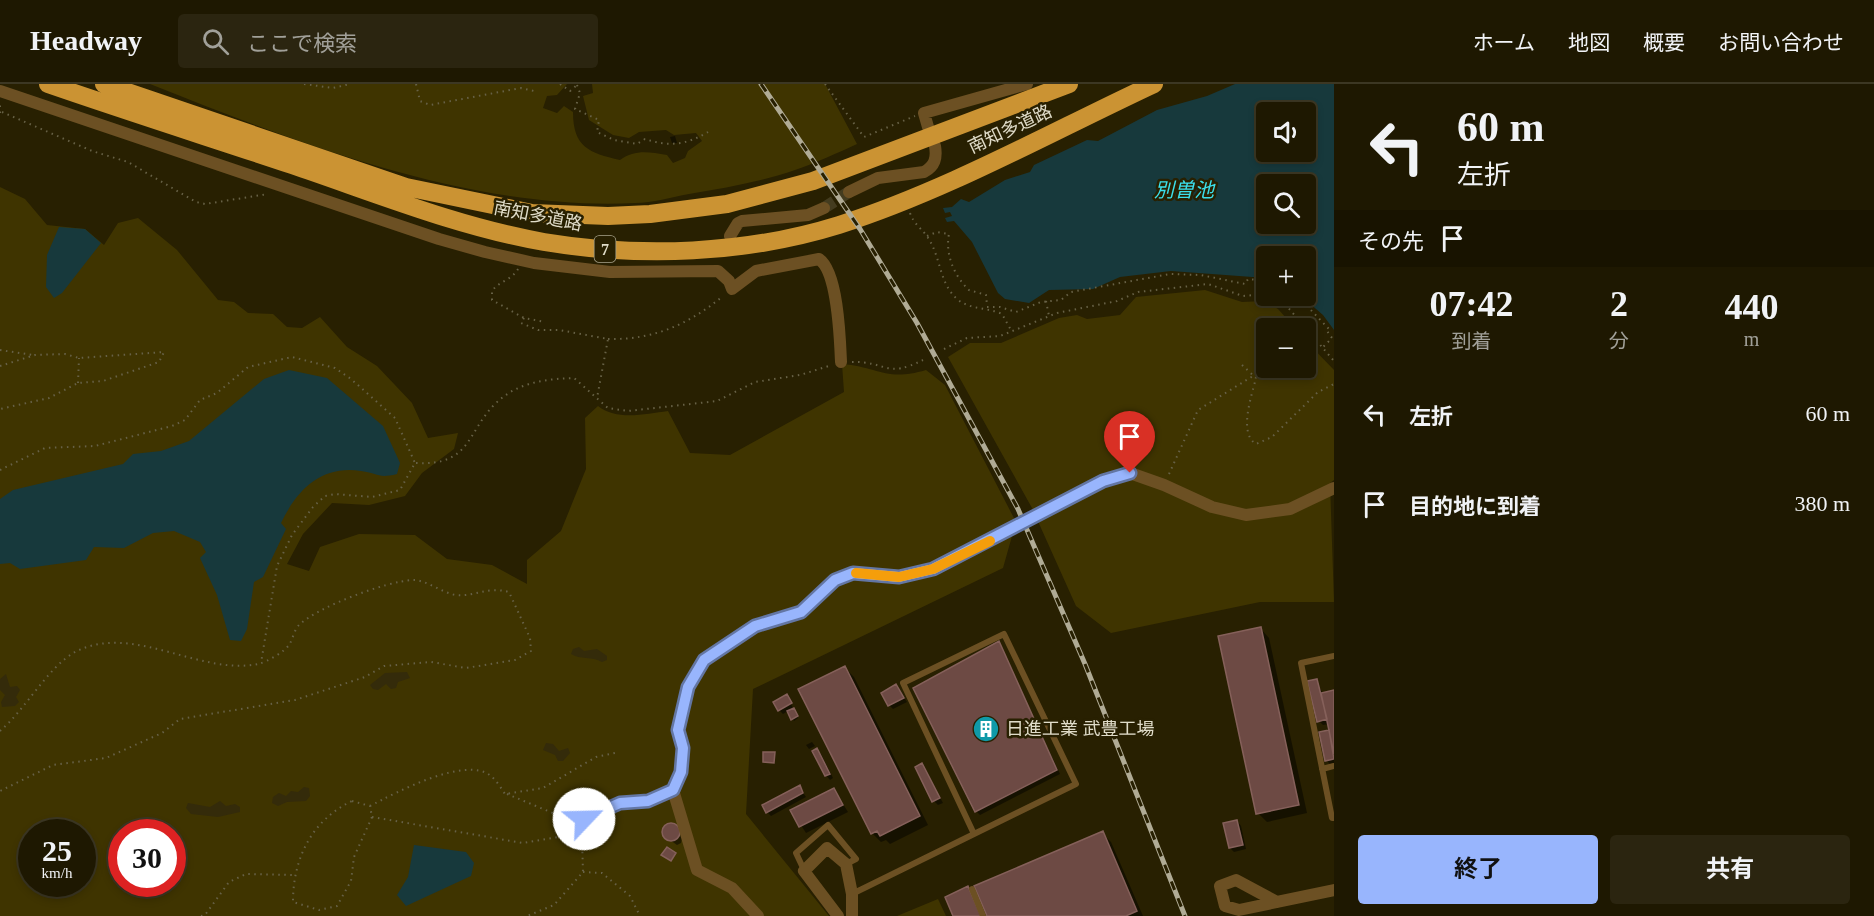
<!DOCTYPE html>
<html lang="ja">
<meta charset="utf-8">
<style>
body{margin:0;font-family:"Times New Roman","Noto Sans JP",serif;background:#2b2510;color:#f1f3f6;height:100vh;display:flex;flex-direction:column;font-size:22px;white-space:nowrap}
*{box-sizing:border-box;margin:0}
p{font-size:20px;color:#a1a099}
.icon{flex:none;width:33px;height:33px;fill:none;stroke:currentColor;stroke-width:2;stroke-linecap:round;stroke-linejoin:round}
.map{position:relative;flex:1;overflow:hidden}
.panel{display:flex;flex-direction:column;background:#1e1801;width:540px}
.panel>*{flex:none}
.guide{background:#1e1801;color:#f1f3f6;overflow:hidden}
.buttons{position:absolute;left:1256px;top:18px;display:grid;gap:12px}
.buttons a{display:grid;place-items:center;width:60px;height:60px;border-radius:6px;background:#1e1801;box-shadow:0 3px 9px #0003,0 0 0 2px #3c3723;font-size:30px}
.speed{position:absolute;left:18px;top:735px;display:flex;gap:12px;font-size:30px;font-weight:700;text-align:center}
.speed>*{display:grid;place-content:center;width:78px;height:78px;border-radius:50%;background:#1e1801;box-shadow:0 3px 9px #0003,0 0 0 2px #3c3723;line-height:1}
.speed small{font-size:15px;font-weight:400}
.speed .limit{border:9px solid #d22;background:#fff;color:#111}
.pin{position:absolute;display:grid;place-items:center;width:51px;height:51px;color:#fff;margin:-62px -26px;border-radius:50% 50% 50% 0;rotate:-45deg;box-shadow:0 0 6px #0007}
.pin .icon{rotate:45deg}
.me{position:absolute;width:66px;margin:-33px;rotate:66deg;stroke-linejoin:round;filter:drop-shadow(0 0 4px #0008)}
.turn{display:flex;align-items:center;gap:21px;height:126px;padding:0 24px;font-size:27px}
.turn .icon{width:78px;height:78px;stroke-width:2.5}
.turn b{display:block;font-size:42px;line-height:51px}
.then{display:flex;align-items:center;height:57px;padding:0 24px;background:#0003;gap:12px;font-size:22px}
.eta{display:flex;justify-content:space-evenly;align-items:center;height:102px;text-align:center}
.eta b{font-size:36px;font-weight:700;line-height:42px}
.primary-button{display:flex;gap:12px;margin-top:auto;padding:12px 24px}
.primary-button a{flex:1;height:69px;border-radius:6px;background:#98b5fd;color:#111;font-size:24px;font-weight:700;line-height:69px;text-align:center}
.primary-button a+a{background:#2b2510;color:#f1f3f6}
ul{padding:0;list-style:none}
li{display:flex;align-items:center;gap:18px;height:90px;padding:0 24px}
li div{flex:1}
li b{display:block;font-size:22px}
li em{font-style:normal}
header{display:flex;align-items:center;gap:36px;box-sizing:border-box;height:84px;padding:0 30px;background:#1e1801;border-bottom:2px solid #3c3723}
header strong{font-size:28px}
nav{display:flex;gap:33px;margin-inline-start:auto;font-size:21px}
.search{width:420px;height:54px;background:#2b2510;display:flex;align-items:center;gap:15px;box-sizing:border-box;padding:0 21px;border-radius:6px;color:#a1a099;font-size:22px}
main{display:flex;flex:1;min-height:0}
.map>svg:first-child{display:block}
.green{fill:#3f3400;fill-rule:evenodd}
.sand{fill:#342b0a}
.water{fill:#17393c;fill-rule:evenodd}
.shadow{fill:#0007}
.building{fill:#6d4a44;stroke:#85605a;stroke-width:1.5}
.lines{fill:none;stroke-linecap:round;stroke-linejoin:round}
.street-tunnel{stroke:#443c1f;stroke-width:12;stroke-dasharray:12 6;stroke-linecap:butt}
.path{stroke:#676146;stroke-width:2;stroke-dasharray:1.5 4.5;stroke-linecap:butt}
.lane{stroke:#6c5023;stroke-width:6}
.street{stroke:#6c5023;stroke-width:12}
.highway{stroke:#cb9333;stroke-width:18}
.rail-casing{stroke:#b0ab95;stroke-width:5}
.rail{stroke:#282001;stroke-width:3;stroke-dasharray:9;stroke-linecap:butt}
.route-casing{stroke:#6376a4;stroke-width:15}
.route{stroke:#98b5fd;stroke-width:10}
.slow{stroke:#f59e0b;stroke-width:10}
.labels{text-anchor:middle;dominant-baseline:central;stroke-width:5;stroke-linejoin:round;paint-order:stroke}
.shield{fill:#282001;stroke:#a9a48d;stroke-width:1.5}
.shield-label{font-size:16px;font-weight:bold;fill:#e0dcc9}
.street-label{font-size:18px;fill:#e0dcc9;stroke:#282001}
.poi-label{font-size:18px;fill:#e0dcc9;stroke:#282001;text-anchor:start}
.water-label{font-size:20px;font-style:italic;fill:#3bdfeb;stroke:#282001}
</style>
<header>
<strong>Headway</strong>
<div class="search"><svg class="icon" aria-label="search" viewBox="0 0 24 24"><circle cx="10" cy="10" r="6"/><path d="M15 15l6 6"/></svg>ここで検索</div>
<nav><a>ホーム</a><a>地図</a><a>概要</a><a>お問い合わせ</a></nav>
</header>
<main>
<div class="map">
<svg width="1334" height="832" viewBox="0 0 1334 832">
<rect width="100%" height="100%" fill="#282001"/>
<path class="green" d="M 150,0 L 567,0 L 557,11 L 547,12 L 543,24 L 557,29 L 564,22 L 573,28 C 573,63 589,69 620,76 C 635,65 649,68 667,71 L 673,79 L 685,74 L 688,67 L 702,57 L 696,49 L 674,51 L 666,46 L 639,48 L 629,54 L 613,51 L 589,36 L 583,12 L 593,9 L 592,0 L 825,0 L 857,60 C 837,69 816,79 795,86 C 761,98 724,104 689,110 C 671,113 653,119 635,119 C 471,127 300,60 150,0 Z
M 0,103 L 25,115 L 47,141 L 85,145 L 104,161 L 118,139 L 138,134 L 177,166 L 218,216 L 234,218 L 248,229 L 273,230 L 287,243 L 302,244 L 320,233 L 347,263 L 377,282 L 412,319 L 428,354 L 458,349 L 454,365 L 422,389 L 405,412 L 369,421 L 332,419 L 303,450 L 287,480 L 309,487 L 320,463 L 359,450 L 415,451 L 447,475 L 492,481 L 527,500 L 527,476 L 561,447 L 586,385 L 585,334 L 598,322 C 617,337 645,330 668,327 L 690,369 L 730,371 L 844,308 L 842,280 C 879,283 886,298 926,286 L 945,301 L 1016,438 L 1003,484 L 753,605 L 746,730 L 829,832 L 0,832 ZM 32,748 L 82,748 L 82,800 L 32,800 ZM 122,748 L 172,748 L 172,800 L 122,800 Z
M 1205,206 L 1242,218 L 1264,217 L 1278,225 L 1295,244 L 1266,244 L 1266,284 L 1305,284 L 1305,256 L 1334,286 L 1334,396 L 1330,399 L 1334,518 L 1260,518 L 1111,549 L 1076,522 L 1032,424 L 948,273 L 970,259 L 1001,259 L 1059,234 L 1077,231 L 1087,235 L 1120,231 L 1136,213 Z
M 938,815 L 946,832 L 897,832 Z"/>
<path class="sand" d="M 579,563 L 584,567 L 597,565 L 607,572 L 607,576 L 602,578 C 592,572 580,576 571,570 L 573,565 Z
M 407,588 L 410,594 L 398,598 L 396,604 L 391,605 L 386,600 L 378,606 L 373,605 L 370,601 L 385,589 Z
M 6,590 L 10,603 L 17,602 L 20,606 L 16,613 L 19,618 L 15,622 L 2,623 L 1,618 L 5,611 L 0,606 L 0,595 Z
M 546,659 L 553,660 L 559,667 L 568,664 L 570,669 L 563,677 L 558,677 L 555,671 L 543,666 Z
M 304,703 L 309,704 L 310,712 L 306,717 L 287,718 L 278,722 L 272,719 L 273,713 L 279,709 L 286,712 L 291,707 L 298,708 Z
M 220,717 L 226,722 L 235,720 L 240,723 L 240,728 L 218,733 L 191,730 L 186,724 L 188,719 L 210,723 Z"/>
<path class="water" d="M 1235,0 L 1334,0 L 1334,246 L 1323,231 L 1301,212 L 1305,212 L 1305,172 L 1266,172 L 1266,194 L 1171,187 L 1120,193 L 1093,205 L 1049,206 L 1029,219 L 1005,215 L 998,209 L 972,158 L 954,137 L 947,138 L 945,134 L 952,132 L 950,128 L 945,129 L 943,124 L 952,123 L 961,115 L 969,118 L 1005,96 L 1030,88 L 1034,81 L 1087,56 L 1098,57 L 1157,26 L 1207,12 ZM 1266,28 L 1305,28 L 1305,68 L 1266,68 ZM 1266,100 L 1305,100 L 1305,140 L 1266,140 Z
M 59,143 L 85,145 L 101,159 L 62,209 L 54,214 L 46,203 L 47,171 Z
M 289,286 L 327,294 L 383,342 L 400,379 L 397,390 C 377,395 379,389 361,387 C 321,381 297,406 281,439 L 286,445 L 263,493 L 254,498 L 247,545 L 241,557 L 230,556 L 217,511 L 200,474 L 206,468 L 200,458 L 174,447 L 153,449 L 124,464 L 94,463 L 86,476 L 20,485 L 10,479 L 0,480 L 0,415 L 13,406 L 123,380 L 133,370 L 161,367 L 189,357 L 264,295 Z
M 414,761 L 466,768 L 474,779 L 471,792 L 406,822 L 397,811 L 408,793 Z"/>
<path class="shadow" d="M 675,52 L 677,59 L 672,59 L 670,53 Z
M 1260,544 L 1269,554 L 1307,729 L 1267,738 L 1258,729 Z
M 999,559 L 1060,690 L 980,731 L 976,727 Z
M 845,584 L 854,593 L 928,741 L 890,760 L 886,756 L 881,758 L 872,749 Z
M 1316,597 L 1323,610 L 1334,608 L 1334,679 L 1330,680 L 1326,676 L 1321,650 L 1331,648 L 1329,640 L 1323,641 L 1319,637 Z
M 896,602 L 907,618 L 893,625 L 889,621 Z
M 787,612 L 798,634 L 794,637 L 788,627 L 783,630 L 779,626 Z
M 812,658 L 815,662 L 809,665 L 806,661 Z
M 816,666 L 821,670 L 833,694 L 830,696 L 826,691 Z
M 922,681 L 943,719 L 938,721 L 934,717 Z
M 799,703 L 806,713 L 771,732 L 767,728 Z
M 834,706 L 848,728 L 806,749 L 792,727 Z
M 1237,737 L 1241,742 L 1246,765 L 1234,768 L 1230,764 Z
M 668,741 L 674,741 L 683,750 L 681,759 L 677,761 L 663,751 L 663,745 Z
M 1102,749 L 1111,758 L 1143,832 L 989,832 Z"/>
<path class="building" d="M 1261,543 L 1299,721 L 1256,730 L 1218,552 Z
M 999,557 L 1057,686 L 975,728 L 913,604 Z
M 845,582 L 920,732 L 880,752 L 877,747 L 871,750 L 798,605 Z
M 1317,595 L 1327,635 L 1317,638 L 1307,597 Z
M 896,600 L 904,614 L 888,622 L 881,609 Z
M 1334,606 L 1334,670 L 1321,609 Z
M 787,610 L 792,619 L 778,627 L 773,618 Z
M 794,624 L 798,632 L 791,636 L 787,627 Z
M 1329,646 L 1334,675 L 1325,677 L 1319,648 Z
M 817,664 L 830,690 L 825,692 L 812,667 Z
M 763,668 L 775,668 L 774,679 L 763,678 Z
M 922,679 L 940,714 L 932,718 L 915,683 Z
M 800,701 L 803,709 L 766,729 L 762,721 Z
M 834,704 L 843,721 L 799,743 L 790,726 Z
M 1237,736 L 1243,761 L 1229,764 L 1223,739 Z
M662 748a9 9 0 1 1 18 0a9 9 0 1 1-18 0Z
M 1103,747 L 1137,827 L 1126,832 L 987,832 L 974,802 Z
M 667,763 L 676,769 L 671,777 L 661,771 Z
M 968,802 L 981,832 L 953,832 L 945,813 Z"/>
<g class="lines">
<path class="street-tunnel" d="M 824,124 L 849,108"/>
<path class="path" d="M 304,0 L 333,4 L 350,0
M 416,0 L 420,17 L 430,21 L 521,4 L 534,7
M 560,0 L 570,7 L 577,1
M 825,0 L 864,53 L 915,32
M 577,1 L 580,9 L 575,25 L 599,36 L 597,48 L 614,56 L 637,60 L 645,55 C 669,63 686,61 708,48
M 2,28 L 92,67 L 128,78 L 196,118 L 205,120 L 268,110
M 0,29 L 0,18
M 910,129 C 914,140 919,142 926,151 C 941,170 938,198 957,215 C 970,226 987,223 1002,230 L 1012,248
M 927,152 L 937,148 L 949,150 C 945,170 954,192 969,206 L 986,211 L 987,221
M 518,185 C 512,196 499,197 492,207 L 492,216 L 524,234 L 545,238
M 1269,212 L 1285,220 L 1334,277
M 1292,212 L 1298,218 L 1307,222 L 1329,245 L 1327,247 L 1332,254 L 1323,263
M 1046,217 L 1049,232
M 987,223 L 1000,223 L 1016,228 L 1041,218 L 1061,216 L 1071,208 L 1170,190 L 1201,191 L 1245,200 L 1248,195 L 1266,197
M 524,234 L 521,239 L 538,246 L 559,246 L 608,255 L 597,314
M 608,255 C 653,256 688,241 723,212
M 944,265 L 967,254 L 1000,252 L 1057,229 L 1117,217 L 1138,208 L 1208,200 L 1243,212 L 1266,210
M 0,266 L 33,271
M 852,278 C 887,277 885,295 923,276
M 1242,281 L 1256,294 C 1252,311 1238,349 1256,360 L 1272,353 L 1318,308 L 1334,300
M 0,282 L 35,271 L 65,270 L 79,274 L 164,268 L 159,278 L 103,297 L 78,299 L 49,314 L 0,325
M 78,299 L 79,274
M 416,379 C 472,382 466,348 496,319 C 518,298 546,295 574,294 L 608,324 L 628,327 L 717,317 L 755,298 L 800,291 L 832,281
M 0,386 L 45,364 L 95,362 L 172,342 L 185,336 L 200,316 L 217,309 L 248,283 L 292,273 L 335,284 L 351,295 L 395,334 L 415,379 L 400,406 L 372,413 L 335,410 L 325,412 L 313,423 L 292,451 L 277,482 L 261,579
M 1169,390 L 1198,326 L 1253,292
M 0,647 C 25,626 48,583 75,568 C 133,538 199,592 258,580 C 267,578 284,568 289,561 C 293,555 294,546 299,541 C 317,523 387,497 413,496 C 427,496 442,509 456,511 C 475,513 486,502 509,508 L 530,554 L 531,567 L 515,576 L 466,584 L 431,578 L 384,582 L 365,593 L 295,616 L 180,635 L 162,649 L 106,674 L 53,681 L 0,707
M 507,710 L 560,732 L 582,755 L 583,788 L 554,821 L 527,832
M 352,717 L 370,722 L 372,733 L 354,773 L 351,797 L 337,822 L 319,826 L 293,818 C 293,774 312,736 352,717 Z
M 370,722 C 395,709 466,671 491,692 C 496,696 501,704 505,710 L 543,704 L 596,673 L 615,669
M 372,733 L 523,759 L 558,753 L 582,755
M 583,788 L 602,789 L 630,812 L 640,832
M 201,832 L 205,831 L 229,798 L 246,790 L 293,791"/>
<path class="lane" d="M 1334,572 L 1301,579 L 1332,734 L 1334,734
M 1322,685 L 1334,682
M 804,786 L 796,769 L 828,741 L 856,775 L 846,780
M 972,805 L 983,832
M 852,810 L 974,750 L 903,599 L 1004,550 L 1076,700 L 974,750"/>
<path class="street" d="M 0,7 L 439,155 L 485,168 L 534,179 L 610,188 L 718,187 L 729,197 L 732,205 L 756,187 L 819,175 C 838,188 840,255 841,278
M 928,43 L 924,29 L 1027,0
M 849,108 L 878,94 L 924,88 C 935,82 937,74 935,62
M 730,152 L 738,139 L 742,137 L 808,131 L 824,124
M 584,735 L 620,719 L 648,717 L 673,706
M 1277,818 L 1236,796 L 1220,802 L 1225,822 L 1239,826 L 1334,806
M 758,832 L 732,804 L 697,786 L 673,706 L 681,688 L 683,665 L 678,646 L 688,603 L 703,576 L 755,542 L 801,528 L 835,496 L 853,489 L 899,493 L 933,485 L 1103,397 L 1130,389 L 1164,401 L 1212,423 L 1246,431 L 1290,425 L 1334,404
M 838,832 L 804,787 L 827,764 L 846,780 L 852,810 L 852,832"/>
<path class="highway" d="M 48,0 C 129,28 211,54 292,81 C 375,109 458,143 544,158 C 641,174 746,170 839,141 C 948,106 1051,48 1154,0
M 104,0 L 406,103 L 532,129 L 608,132 L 650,130 L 727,120 L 813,97 L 1069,0"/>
<g class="rail-casing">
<path id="rail" d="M 761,0 L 860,145 L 917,239 L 1018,425 L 1085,580 L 1185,832"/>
</g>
<use href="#rail" class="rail"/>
</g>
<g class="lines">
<g class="route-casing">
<path id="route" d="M 584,735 L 620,719 L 648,717 L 673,706 L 681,688 L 683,664 L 678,646 L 688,603 L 704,576 L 755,542 L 801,528 L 835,496 L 853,489 L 899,493 L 933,485 L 1103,397 L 1130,389"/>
</g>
<use href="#route" class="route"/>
<path class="slow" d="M 856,489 L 899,493 L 933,485 L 990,457"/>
</g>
<defs>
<g id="building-disc" transform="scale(1.35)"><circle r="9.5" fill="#0f9aa8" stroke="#282001"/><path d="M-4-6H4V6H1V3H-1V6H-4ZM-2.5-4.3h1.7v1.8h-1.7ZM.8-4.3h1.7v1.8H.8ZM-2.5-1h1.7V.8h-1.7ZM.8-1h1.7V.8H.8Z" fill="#fff"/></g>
</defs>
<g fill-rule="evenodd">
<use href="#building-disc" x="986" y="645"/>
</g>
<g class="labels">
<rect class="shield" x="594.5" y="152" width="21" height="26" rx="4.5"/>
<g class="shield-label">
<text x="605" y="165">7</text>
</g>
<g class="street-label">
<text transform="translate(1010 45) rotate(-25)">南知多道路</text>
<text transform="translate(538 132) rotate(11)">南知多道路</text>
</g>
<g class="poi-label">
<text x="1006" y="645">日進工業 武豊工場</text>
</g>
<g class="water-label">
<text x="1184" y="106">別曽池</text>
</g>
</g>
</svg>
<div class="buttons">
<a><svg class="icon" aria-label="sound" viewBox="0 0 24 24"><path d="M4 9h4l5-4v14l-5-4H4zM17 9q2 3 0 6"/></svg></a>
<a><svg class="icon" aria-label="search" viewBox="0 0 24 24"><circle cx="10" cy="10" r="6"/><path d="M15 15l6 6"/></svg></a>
<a>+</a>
<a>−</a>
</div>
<div class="speed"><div>25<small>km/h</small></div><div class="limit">30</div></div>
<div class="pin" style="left:1130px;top:389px;background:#d93025"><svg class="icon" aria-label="arrive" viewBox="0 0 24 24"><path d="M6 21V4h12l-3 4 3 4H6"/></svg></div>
<svg class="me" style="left:584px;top:735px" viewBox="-20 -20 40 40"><circle r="19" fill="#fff"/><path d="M0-13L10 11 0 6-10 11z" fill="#98b5fd"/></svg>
</div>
<section class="panel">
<div class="guide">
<div class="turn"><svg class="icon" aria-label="left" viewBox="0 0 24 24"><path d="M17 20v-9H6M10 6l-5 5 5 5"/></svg><div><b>60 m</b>左折</div></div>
<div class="then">その先<svg class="icon" aria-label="arrive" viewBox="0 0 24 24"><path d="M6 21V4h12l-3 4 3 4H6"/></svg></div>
</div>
<div class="eta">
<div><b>07:42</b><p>到着</p></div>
<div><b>2</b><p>分</p></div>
<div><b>440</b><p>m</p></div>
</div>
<ul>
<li><svg class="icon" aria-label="left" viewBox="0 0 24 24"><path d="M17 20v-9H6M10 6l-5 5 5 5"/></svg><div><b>左折</b></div><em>60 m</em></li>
<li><svg class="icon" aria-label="arrive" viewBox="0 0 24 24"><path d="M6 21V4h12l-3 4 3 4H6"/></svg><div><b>目的地に到着</b></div><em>380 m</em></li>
</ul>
<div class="primary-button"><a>終了</a><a>共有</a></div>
</section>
</main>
